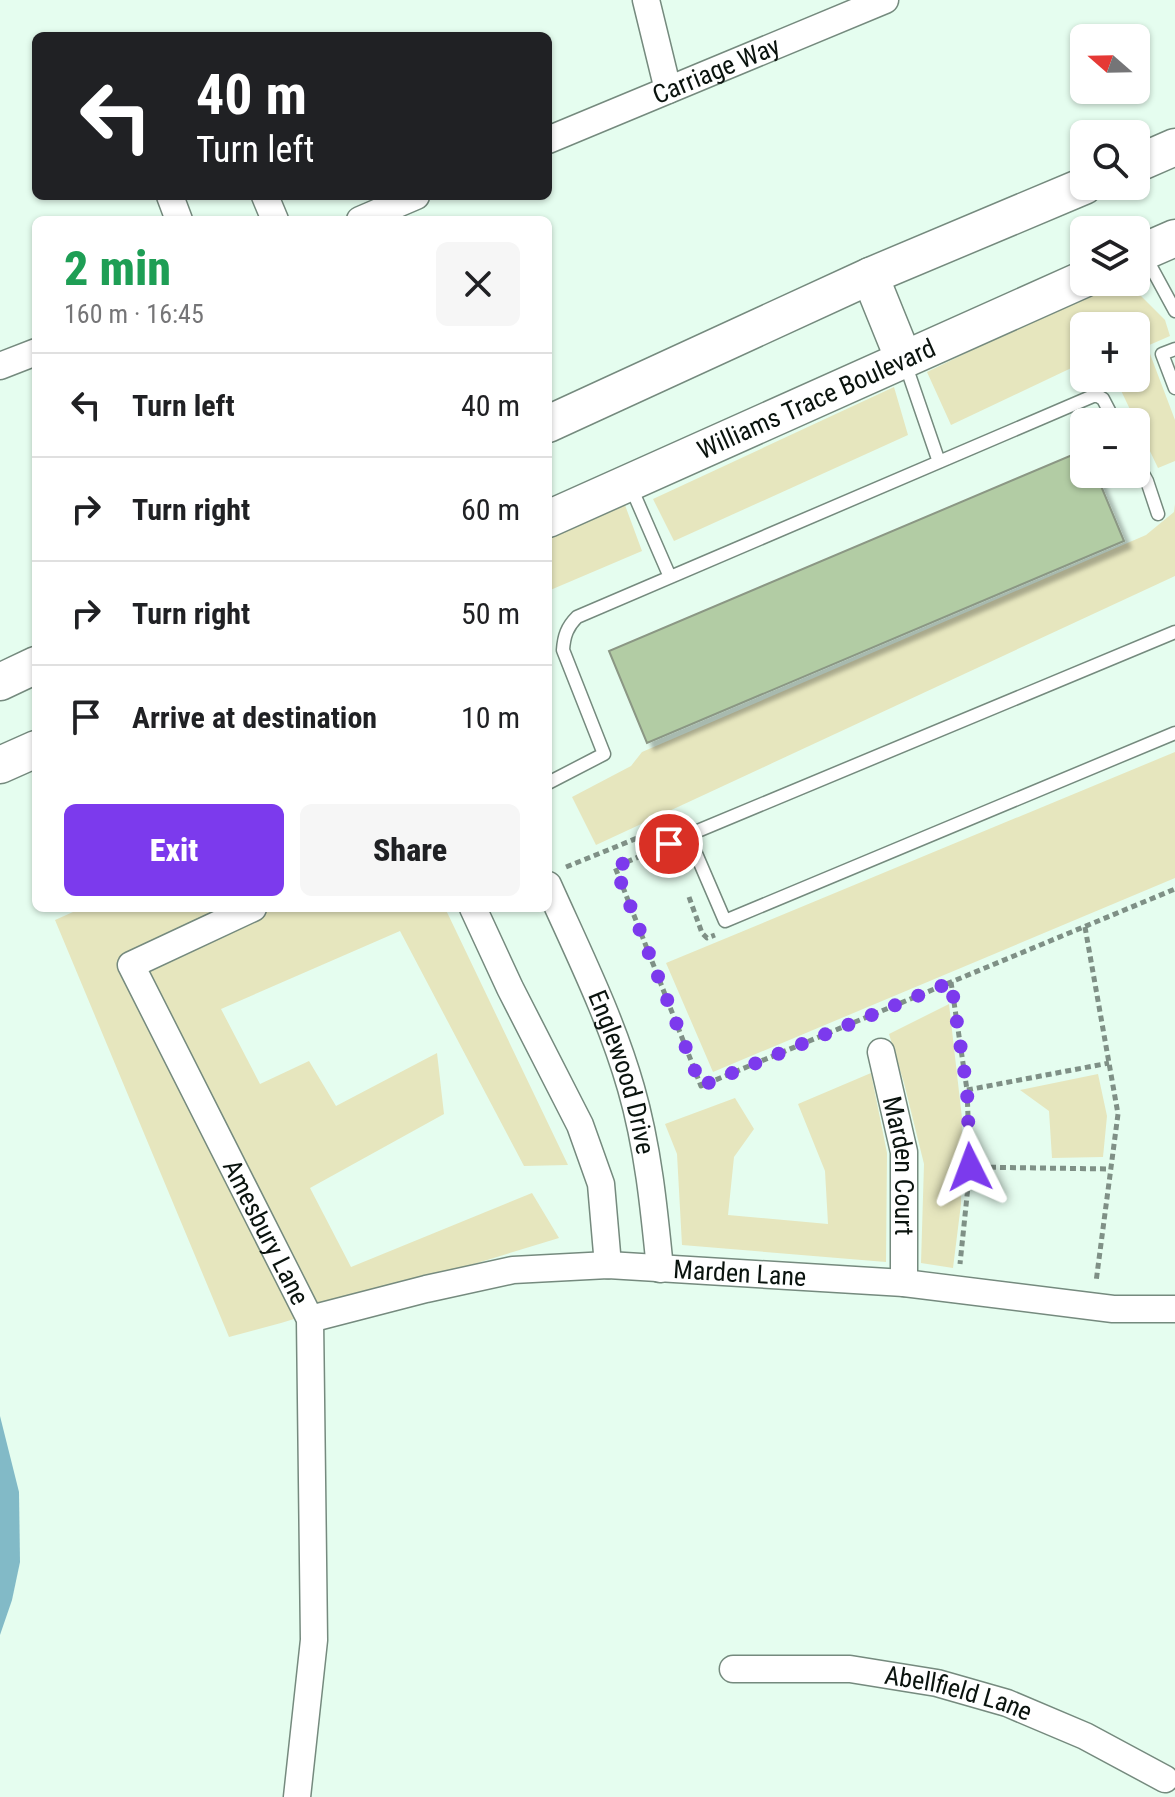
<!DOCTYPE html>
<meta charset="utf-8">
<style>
body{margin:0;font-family:"Roboto Condensed",sans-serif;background:#f6f6f6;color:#202124;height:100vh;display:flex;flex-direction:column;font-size:30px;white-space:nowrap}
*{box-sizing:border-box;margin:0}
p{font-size:26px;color:#757577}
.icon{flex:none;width:44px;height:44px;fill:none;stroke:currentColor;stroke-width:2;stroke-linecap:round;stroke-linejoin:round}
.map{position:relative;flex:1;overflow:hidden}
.drawer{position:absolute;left:32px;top:216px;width:520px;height:696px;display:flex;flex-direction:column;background:#fff;border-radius:12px;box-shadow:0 2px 6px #0004}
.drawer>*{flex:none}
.hud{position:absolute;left:32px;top:32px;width:520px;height:168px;border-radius:12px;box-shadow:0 2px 6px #0004;background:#202124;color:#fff;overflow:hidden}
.needle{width:52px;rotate:290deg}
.controls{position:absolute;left:1070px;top:24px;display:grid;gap:16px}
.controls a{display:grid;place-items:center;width:80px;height:80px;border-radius:12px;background:#fff;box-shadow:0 2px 6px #0004;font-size:40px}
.pin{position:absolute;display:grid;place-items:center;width:68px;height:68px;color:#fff;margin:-34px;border:4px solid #fff;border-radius:50%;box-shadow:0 2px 8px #0007}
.me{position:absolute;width:88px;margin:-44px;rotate:357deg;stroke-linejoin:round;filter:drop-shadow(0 0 6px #0008)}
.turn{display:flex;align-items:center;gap:28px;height:168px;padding:0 32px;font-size:36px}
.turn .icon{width:104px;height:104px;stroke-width:2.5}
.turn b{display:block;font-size:56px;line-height:68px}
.round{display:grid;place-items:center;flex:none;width:84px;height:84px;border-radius:12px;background:#f6f6f6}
.summary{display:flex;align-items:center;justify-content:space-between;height:136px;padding:0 32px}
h1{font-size:48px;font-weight:800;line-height:60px;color:#1e9e55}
.primary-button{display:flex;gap:16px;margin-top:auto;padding:16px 32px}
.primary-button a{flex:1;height:92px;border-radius:12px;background:#7c3aed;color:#fff;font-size:32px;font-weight:800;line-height:92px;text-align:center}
.primary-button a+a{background:#f6f6f6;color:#202124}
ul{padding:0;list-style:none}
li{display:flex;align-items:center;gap:24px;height:104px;padding:0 32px;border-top:2px solid #e0e0e0}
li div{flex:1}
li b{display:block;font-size:30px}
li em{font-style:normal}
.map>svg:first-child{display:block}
.green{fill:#e6e6be}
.water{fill:#82bac7}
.building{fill:#b2cca4;stroke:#8b9784;stroke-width:2;filter:url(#shadow)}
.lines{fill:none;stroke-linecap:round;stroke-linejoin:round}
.service-casing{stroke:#758a7e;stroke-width:15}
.minor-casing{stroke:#758a7e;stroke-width:29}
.secondary-casing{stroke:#758a7e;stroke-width:39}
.path{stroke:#7f9086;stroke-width:5;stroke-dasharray:6 4;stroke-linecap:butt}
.service{stroke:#fff;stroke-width:12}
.minor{stroke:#fff;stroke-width:26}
.secondary{stroke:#fff;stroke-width:36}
.route{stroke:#7c3aed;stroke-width:14;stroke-dasharray:0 25.2}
.labels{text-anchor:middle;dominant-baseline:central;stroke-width:6;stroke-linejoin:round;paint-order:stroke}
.street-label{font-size:26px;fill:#0a130e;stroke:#e5fdef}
</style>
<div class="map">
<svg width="1175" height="1797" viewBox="0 0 1175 1797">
<defs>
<filter id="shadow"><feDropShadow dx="7" dy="7" stdDeviation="2" flood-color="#0004"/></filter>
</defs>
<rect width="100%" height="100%" fill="#e5fdef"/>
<path class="green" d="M 1112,282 L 1127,282 L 1165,320 L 1170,336 L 1147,346 L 1175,420 L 1175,461 L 1158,468 L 1115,378 L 1136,378 L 1136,326 L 1084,326 L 1084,362 L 951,425 L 927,372 Z
M 894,387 L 908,435 L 674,541 L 653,499 Z
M 622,497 L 642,551 L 548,591 L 548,532 Z
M 1175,504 L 1175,576 L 596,845 L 572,797 L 631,766 L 642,752 L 1146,535 L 1174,512 Z
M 1175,752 L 1175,878 L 713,1072 L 666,963 Z
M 82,908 L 445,908 L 568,1165 L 524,1166 L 400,931 L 221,1009 L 260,1084 L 309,1061 L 336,1106 L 437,1053 L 444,1114 L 310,1188 L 351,1267 L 532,1193 L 559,1238 L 281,1323 L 229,1337 L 55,920 Z
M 949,1004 L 962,1118 L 961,1204 L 953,1268 L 921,1263 L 924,1164 L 904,1083 L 889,1034 Z
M 871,1073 L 887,1153 L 886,1262 L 682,1245 L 677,1154 L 665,1124 L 735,1098 L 754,1129 L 734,1157 L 728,1215 L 828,1224 L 825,1171 L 798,1104 Z
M 1098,1074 L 1107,1116 L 1103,1157 L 1052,1158 L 1049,1111 L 1020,1090 Z"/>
<path class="water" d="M 0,1416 L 19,1492 L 20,1562 L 12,1600 L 0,1635 Z"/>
<path class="building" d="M 1084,450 L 1084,474 L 1096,474 L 1124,541 L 647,743 L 609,651 Z"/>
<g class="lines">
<g class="service-casing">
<path id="service" d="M 1144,254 L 1175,311
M 1175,349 L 1162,354 L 1175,388
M 905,363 L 939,462
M 1136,461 L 1147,481 L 1158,514
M 630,485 L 670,577
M 1175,632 L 688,835 L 725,921 L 1175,733
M 548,783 L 604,754 L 563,650 C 564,636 567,627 577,617 L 1093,396 L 1098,396 L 1103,399 L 1115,422"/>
</g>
<g class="minor-casing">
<g id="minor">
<path d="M 646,0 L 668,90"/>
<path id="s1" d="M 548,140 L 885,0"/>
<path d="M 170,196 L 179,220"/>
<path d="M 265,196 L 275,220"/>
<path d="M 360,220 L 416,196"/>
<path d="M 0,366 L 36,352"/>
<path id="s2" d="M 548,885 C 578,952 611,1018 631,1088 C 648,1147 654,1208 660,1269"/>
<path id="s3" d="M 253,908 L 131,965 L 310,1319 L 314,1640 L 297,1797"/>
<path d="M 473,908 L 510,988 L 580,1125 L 601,1184 L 608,1265"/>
<path id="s4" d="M 881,1052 L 904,1152 L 904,1283"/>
<path id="s5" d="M 310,1319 L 426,1289 L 513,1270 L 608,1265 L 904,1283 L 1113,1309 L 1175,1309"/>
<path id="s6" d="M 733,1669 L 850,1669 L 937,1683 L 1007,1703 L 1085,1736 L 1165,1779"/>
</g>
</g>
<g class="secondary-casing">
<g id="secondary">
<path d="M 1136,164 L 1175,147"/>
<path d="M 1136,255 L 1175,238"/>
<path d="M 870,276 L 904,360"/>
<path d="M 548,424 L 870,276 L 1084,186"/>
<path id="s7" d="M 548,519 L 1084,279"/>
<path d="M 0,682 L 36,665"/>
<path d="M 0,765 L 36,749"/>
</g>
</g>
<path class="path" d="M 669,844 L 615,867 L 701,1086 L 1175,889
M 566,867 L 672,824
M 689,897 L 702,933 L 707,938 L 715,935
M 1085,927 L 1118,1114 L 1096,1282
M 951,982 L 967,1090 L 970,1167 L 960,1264
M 967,1090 L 1109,1063
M 970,1167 L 1110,1169"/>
<use href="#service" class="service"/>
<use href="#minor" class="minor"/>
<use href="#secondary" class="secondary"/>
</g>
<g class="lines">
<path class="route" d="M 669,844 L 615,867 L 701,1086 L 951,982 L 967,1090 L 970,1167"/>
</g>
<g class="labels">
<g class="street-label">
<text stroke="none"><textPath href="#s1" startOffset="182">Carriage Way</textPath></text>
<text stroke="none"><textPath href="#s7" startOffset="294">Williams Trace Boulevard</textPath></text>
<text stroke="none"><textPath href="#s2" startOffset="202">Englewood Drive</textPath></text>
<text stroke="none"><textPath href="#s4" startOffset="116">Marden Court</textPath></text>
<text stroke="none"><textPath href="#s3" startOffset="434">Amesbury Lane</textPath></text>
<text stroke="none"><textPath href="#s5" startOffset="436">Marden Lane</textPath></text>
<text stroke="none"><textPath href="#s6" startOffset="228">Abellfield Lane</textPath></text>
</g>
</g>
</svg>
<div class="controls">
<a><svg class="needle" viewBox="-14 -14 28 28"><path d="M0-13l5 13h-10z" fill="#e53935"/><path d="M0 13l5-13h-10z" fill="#757577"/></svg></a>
<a><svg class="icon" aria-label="search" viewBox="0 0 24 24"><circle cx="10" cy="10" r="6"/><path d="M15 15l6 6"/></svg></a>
<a><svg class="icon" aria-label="layers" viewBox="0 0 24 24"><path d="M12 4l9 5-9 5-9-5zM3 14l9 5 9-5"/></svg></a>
<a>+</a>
<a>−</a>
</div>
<div class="pin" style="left:669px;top:844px;background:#d93025"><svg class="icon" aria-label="arrive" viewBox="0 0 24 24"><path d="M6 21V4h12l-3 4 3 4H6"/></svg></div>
<svg class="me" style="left:970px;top:1167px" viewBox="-20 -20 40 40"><path d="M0-17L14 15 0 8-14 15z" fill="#7c3aed" stroke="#fff" stroke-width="4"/></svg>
<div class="hud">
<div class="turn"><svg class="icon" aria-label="left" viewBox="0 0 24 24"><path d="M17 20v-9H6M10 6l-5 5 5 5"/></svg><div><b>40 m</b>Turn left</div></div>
</div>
<section class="drawer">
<div class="summary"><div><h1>2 min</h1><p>160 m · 16:45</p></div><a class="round"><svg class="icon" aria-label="close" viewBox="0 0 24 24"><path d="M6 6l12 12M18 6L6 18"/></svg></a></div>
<ul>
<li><svg class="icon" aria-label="left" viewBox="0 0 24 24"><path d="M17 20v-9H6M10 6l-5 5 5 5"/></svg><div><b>Turn left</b></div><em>40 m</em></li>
<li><svg class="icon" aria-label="right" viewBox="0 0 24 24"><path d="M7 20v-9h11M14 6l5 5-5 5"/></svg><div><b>Turn right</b></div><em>60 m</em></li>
<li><svg class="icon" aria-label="right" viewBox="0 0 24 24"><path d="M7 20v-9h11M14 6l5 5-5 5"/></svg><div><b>Turn right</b></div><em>50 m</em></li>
<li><svg class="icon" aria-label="arrive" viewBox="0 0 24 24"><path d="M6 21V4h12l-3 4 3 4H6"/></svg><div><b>Arrive at destination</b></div><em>10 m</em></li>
</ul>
<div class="primary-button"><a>Exit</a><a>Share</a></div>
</section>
</div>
